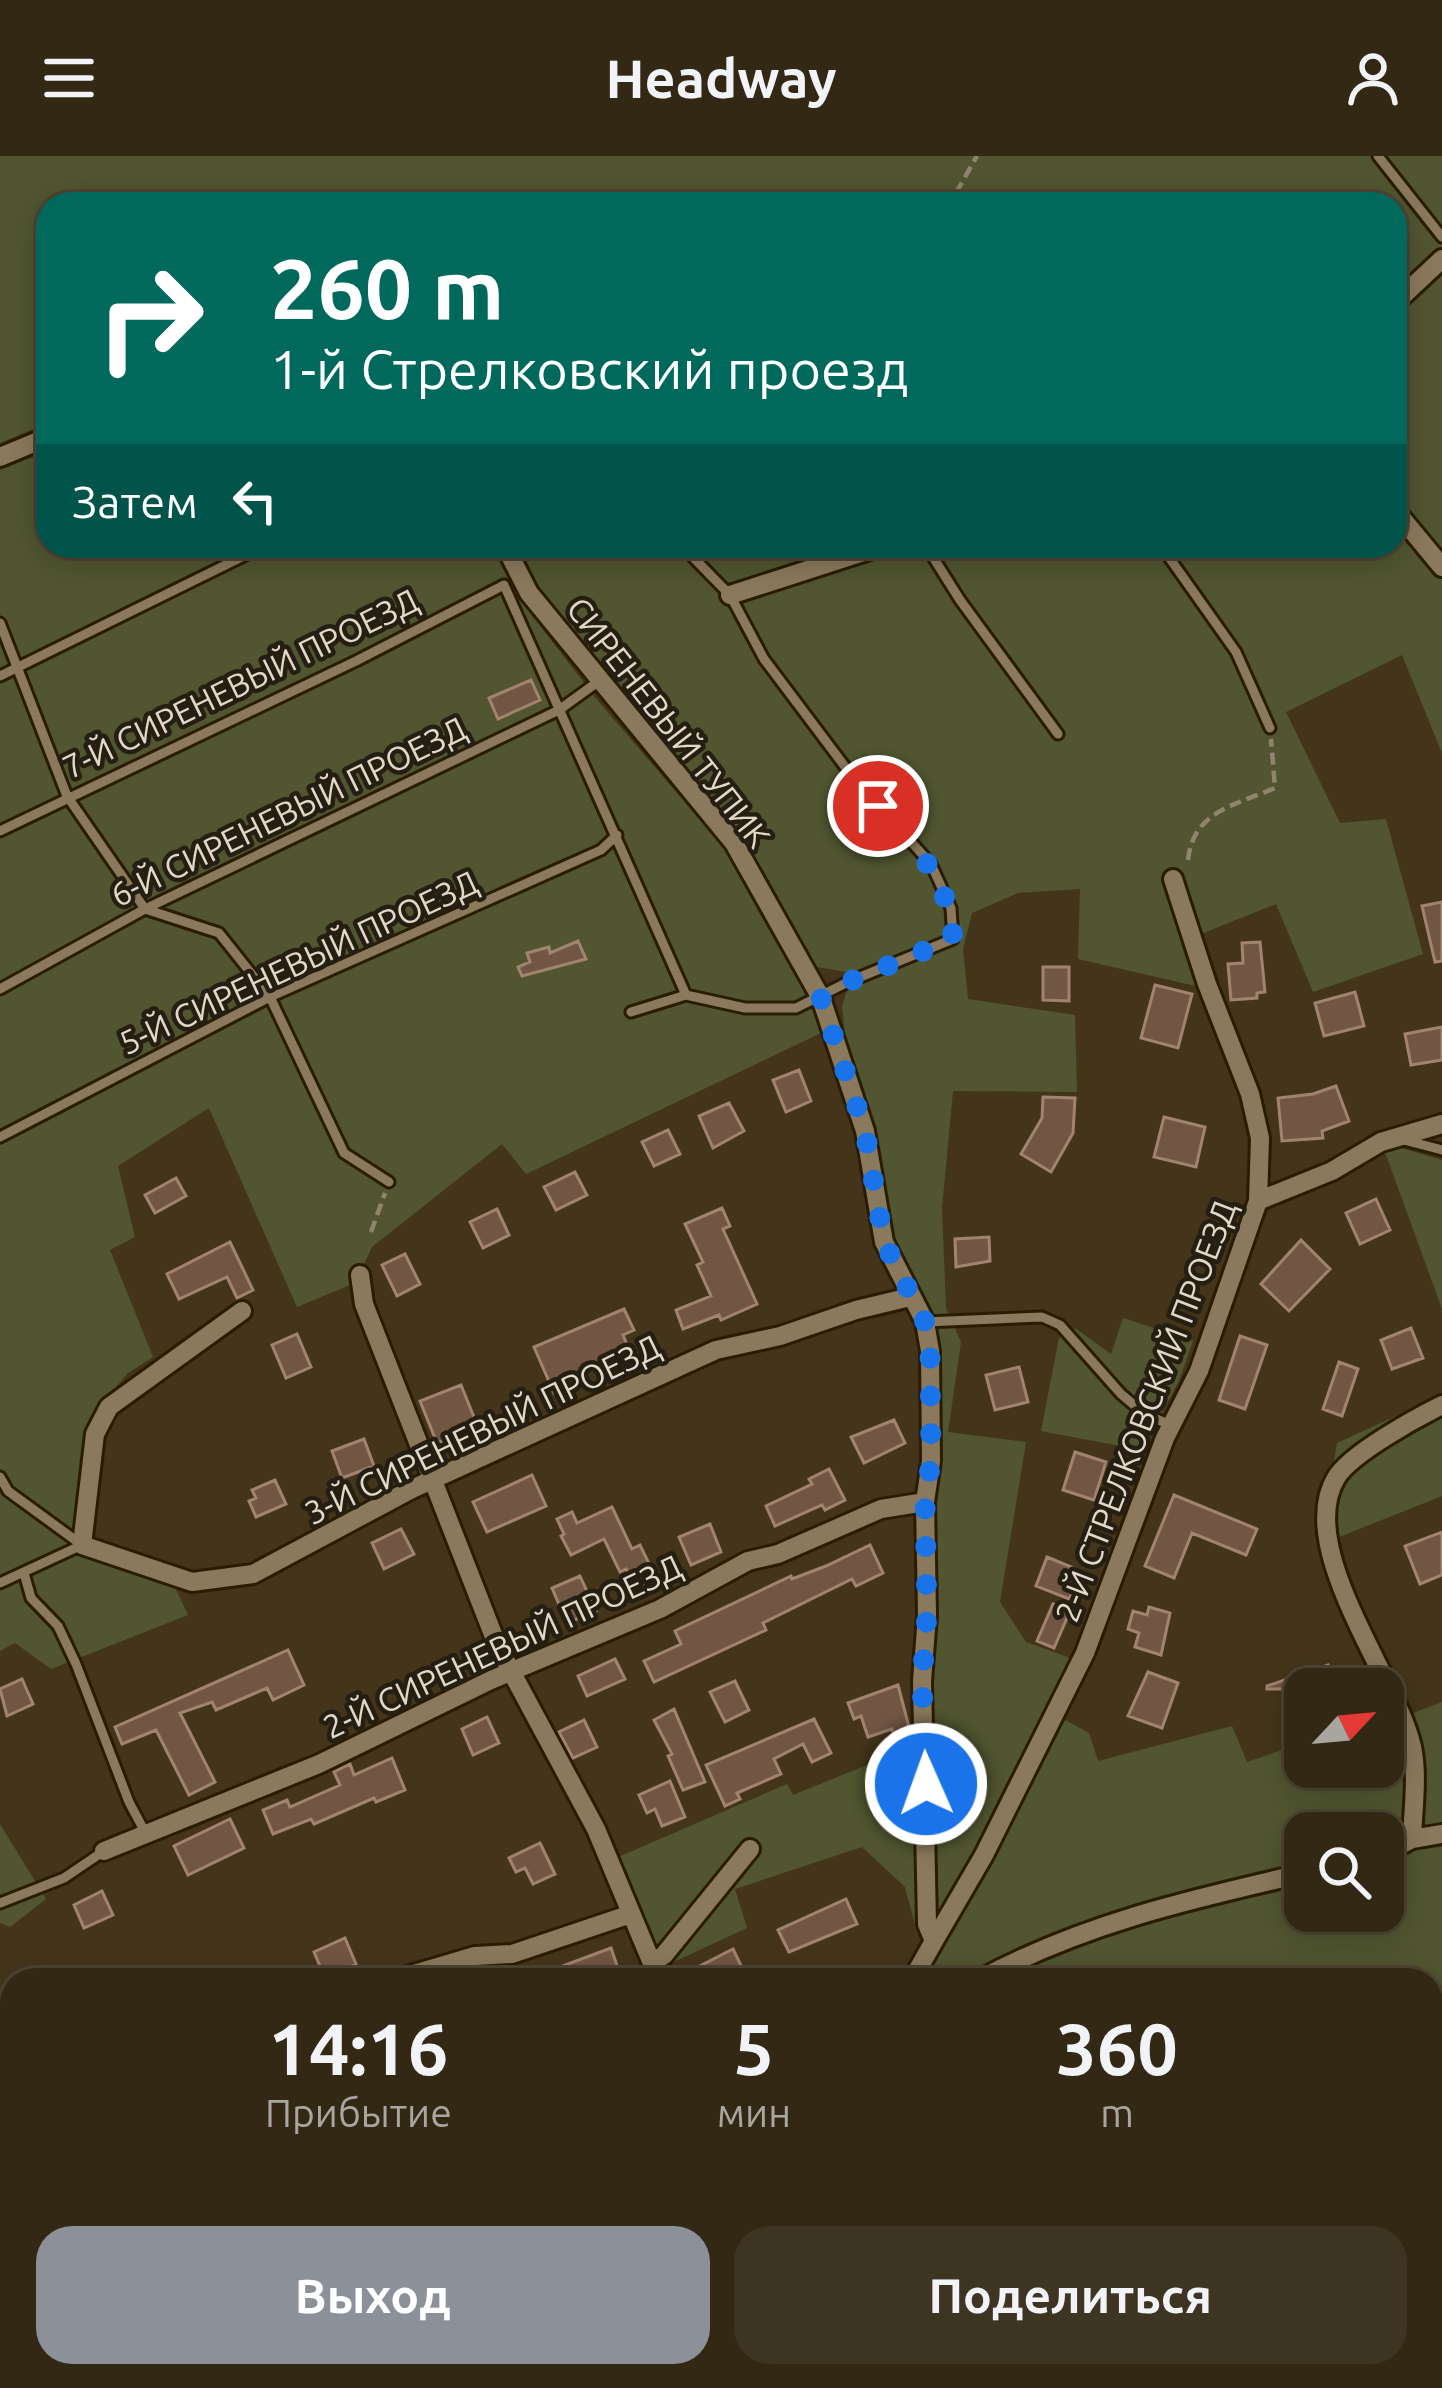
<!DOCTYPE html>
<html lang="ru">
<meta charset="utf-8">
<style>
body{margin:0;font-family:Ubuntu,sans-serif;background:#3e3422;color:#f1f3f6;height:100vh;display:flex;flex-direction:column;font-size:45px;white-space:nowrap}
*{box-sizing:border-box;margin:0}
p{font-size:39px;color:#a9a6a0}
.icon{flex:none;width:66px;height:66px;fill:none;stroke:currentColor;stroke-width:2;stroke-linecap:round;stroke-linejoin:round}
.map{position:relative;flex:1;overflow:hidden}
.drawer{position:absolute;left:0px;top:1812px;width:1443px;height:420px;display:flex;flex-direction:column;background:#332814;border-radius:36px 36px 0 0;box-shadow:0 6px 30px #0003,0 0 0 3px #4e4434}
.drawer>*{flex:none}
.hud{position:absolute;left:36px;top:36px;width:1371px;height:366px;border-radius:36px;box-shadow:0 6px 30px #0003,0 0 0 3px #4e4434;background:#00695c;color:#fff;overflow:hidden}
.needle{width:78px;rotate:64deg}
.fabs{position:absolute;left:1284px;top:1512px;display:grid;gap:24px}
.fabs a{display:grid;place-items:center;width:120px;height:120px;border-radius:24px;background:#332814;box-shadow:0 6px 30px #0003,0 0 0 3px #4e4434;font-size:60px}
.pin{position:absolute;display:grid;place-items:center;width:102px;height:102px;color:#fff;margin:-51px;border:6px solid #fff;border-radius:50%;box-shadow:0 3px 12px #0007}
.me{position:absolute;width:132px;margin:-66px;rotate:358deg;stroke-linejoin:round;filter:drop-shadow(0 0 9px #0008)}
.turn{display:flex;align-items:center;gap:42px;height:252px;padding:0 36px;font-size:54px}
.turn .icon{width:156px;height:156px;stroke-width:2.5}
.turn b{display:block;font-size:84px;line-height:102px}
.then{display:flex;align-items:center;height:114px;padding:0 36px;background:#0003;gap:24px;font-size:45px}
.eta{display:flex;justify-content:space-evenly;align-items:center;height:204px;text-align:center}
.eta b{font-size:72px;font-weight:700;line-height:84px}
.primary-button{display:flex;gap:24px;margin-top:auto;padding:24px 36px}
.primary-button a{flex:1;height:138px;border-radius:36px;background:#8c9099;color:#fff;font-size:48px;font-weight:700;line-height:138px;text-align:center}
.primary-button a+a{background:#3e3422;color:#f1f3f6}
header{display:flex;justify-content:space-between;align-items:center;height:156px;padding:0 36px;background:#332814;font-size:54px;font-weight:700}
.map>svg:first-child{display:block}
.built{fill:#503d1b}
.green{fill:#515630;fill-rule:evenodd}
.building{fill:#725644;stroke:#a18370;stroke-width:3}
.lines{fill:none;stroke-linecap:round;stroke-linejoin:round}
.service-casing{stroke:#2a1c02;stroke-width:15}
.minor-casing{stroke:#2a1c02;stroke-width:24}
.path{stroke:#90846f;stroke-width:4.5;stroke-dasharray:12 6;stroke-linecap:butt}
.service{stroke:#8a795c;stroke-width:9}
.minor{stroke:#8a795c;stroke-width:18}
.route{stroke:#1a73e8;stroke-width:21;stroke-dasharray:0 37.8}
.labels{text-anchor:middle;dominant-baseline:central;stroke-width:9;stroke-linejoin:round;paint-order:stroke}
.street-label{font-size:33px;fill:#e1d8c8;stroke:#251e12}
</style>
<header><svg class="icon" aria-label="menu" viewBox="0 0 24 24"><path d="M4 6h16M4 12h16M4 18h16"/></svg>Headway<svg class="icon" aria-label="person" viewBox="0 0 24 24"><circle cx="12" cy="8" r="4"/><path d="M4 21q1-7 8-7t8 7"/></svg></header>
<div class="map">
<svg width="1442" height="2232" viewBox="0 0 1442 2232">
<rect width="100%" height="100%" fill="#44351a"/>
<path class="built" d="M 804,2220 L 1025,2220 L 1026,2232 L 805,2232 Z"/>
<path class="green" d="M 0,0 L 1442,0 L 1442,597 L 1402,499 L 1286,556 L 1340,667 L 1386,663 L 1423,798 L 1313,836 L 1276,748 L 1201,778 L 1215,824 L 1200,831 L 1078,803 L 1080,733 L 1018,737 L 972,757 L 963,793 L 968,843 L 1075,859 L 1077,936 L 953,935 L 942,1052 L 946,1152 L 961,1186 L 948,1276 L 1026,1286 L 1000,1446 L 1026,1486 L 1070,1502 L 941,1759 L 936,1761 L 931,1525 L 937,1176 L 930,1152 L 894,1087 L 873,976 L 847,895 L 842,851 L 852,817 L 817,811 L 534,432 L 516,390 L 1395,390 L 1395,48 L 48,48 L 48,267 L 0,287 Z
M 48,295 L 48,390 L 493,390 L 520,444 L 598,545 L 726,694 L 783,792 L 823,876 L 526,1018 L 502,988 L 372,1091 L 355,1127 L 297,1151 L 209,952 L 118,1010 L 135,1081 L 110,1094 L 153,1201 L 128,1217 L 90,1261 L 76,1367 L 96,1385 L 167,1414 L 188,1459 L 51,1513 L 15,1487 L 0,1495 L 0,314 Z
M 1401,992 L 1442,1004 L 1442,1153 L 1385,996 Z
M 1123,1162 L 1193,1185 L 1179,1225 L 1142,1294 L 1041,1275 L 1059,1182 L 1075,1172 L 1111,1198 Z
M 1442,1239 L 1442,1340 L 1339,1381 L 1331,1324 L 1337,1287 Z
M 1442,1546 L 1442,2232 L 1026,2232 L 1025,2220 L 1431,2220 L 1431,1824 L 923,1824 L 998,1694 L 1065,1564 L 1089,1577 L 1098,1605 L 1232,1570 L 1247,1606 L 1305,1586 L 1305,1611 L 1383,1611 L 1383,1559 L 1408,1559 ZM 1305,1677 L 1383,1677 L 1383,1755 L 1305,1755 Z
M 919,1592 L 921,1769 L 915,1769 L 905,1731 L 862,1691 L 735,1733 L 747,1772 L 663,1811 L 616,1702 L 787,1628 L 793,1639 L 899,1596 Z
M 0,1668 L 46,1743 L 10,1771 L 0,1767 Z"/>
<path class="building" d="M 531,524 L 540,544 L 498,563 L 489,542 Z
M 1442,746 L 1442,805 L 1435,806 L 1422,750 Z
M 578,785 L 586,803 L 522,820 L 518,811 L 530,806 L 527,797 L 549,791 L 550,797 Z
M 1260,786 L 1265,836 L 1257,837 L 1257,842 L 1231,844 L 1228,808 L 1243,807 L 1242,787 Z
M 1043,811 L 1069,811 L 1069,845 L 1043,844 Z
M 1155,829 L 1192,838 L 1178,892 L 1141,882 Z
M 1355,836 L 1364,870 L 1324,880 L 1315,847 Z
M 1442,871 L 1442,904 L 1411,909 L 1405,878 Z
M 799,914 L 811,945 L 786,956 L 773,924 Z
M 1336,930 L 1349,965 L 1322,975 L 1323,982 L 1282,985 L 1278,942 L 1313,938 Z
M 1043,941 L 1075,942 L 1073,977 L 1051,1016 L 1021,998 L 1042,962 Z
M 729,947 L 744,975 L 713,992 L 699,960 Z
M 1164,961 L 1205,971 L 1196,1011 L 1154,1001 Z
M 668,974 L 680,998 L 654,1010 L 642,986 Z
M 575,1016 L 587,1039 L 556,1054 L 544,1031 Z
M 176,1022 L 186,1040 L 155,1057 L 145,1039 Z
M 1376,1043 L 1390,1074 L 1360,1088 L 1346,1057 Z
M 722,1052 L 730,1070 L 723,1073 L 757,1148 L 721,1164 L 719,1159 L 683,1173 L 676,1154 L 711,1140 L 697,1109 L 703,1106 L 685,1068 Z
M 497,1053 L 509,1079 L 483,1092 L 470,1066 Z
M 989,1081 L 990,1105 L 956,1111 L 955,1083 Z
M 1301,1084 L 1330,1113 L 1289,1155 L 1261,1128 Z
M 230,1086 L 253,1134 L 237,1142 L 227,1121 L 179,1143 L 167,1118 Z
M 405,1098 L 420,1128 L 397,1140 L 382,1109 Z
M 624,1153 L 634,1174 L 623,1179 L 628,1191 L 582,1213 L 586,1223 L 554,1237 L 534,1191 Z
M 1411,1172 L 1423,1202 L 1392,1213 L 1381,1184 Z
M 297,1178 L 311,1211 L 286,1222 L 272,1189 Z
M 1240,1180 L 1267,1189 L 1245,1253 L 1219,1244 Z
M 1339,1206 L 1358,1213 L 1342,1260 L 1323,1253 Z
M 1019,1211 L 1028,1246 L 995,1254 L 986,1219 Z
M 461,1229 L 482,1281 L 467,1287 L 463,1277 L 437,1287 L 420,1245 Z
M 894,1264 L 905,1287 L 864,1307 L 851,1281 Z
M 364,1283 L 374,1310 L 342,1322 L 332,1295 Z
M 1075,1296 L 1106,1306 L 1094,1344 L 1063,1334 Z
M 829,1313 L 845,1344 L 825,1354 L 822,1349 L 775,1370 L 766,1350 L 812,1328 L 809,1323 Z
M 532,1319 L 546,1350 L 487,1376 L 473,1346 Z
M 275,1324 L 286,1348 L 256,1361 L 249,1345 L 256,1342 L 252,1334 Z
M 1174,1339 L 1257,1373 L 1246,1399 L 1192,1377 L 1174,1422 L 1145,1410 Z
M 612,1351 L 632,1393 L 640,1389 L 658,1426 L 637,1436 L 626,1413 L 620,1416 L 604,1383 L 571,1399 L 561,1380 L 564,1378 L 557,1363 L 572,1356 L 577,1367 Z
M 710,1368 L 721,1396 L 691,1409 L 679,1381 Z
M 401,1373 L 414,1398 L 384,1413 L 372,1387 Z
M 1442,1376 L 1442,1419 L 1420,1428 L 1405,1390 Z
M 870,1389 L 883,1417 L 856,1430 L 852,1423 L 763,1467 L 766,1474 L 654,1526 L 644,1505 L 681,1488 L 675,1475 L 791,1420 L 792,1423 L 826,1410 Z
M 1047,1401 L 1074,1412 L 1078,1428 L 1069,1443 L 1036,1430 Z
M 580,1420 L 596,1455 L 567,1467 L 552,1432 Z
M 1053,1448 L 1070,1455 L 1054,1492 L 1037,1485 Z
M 1149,1451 L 1170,1457 L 1161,1499 L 1135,1491 L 1139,1477 L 1128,1473 L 1133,1455 L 1147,1459 Z
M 288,1494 L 304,1529 L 273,1544 L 267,1532 L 216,1554 L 212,1546 L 180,1557 L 215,1626 L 189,1639 L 156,1574 L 122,1588 L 115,1571 Z
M 615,1503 L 625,1523 L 587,1540 L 578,1520 Z
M 1328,1509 L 1336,1533 L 1267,1533 L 1267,1530 Z
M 1148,1516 L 1178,1527 L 1162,1572 L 1128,1560 Z
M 22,1523 L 33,1548 L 7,1560 L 0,1533 Z
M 735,1525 L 749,1554 L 725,1566 L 710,1536 Z
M 898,1529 L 910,1575 L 894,1580 L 892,1573 L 868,1581 L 861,1560 L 854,1563 L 848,1547 Z
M 674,1553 L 705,1626 L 683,1634 L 668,1600 L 672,1598 L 654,1564 Z
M 487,1561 L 499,1587 L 473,1599 L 462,1573 Z
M 814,1563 L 831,1597 L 812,1606 L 803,1588 L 774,1603 L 781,1618 L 737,1637 L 740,1643 L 725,1650 L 706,1609 Z
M 584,1564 L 597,1591 L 573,1602 L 559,1576 Z
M 392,1602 L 405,1634 L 376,1646 L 374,1642 L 314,1668 L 311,1663 L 273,1678 L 263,1654 L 287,1644 L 290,1651 L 340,1629 L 334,1616 L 350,1608 L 354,1619 Z
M 670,1625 L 685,1661 L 662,1670 L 655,1653 L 647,1657 L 639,1639 Z
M 230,1663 L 244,1692 L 188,1719 L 174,1690 Z
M 540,1687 L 555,1718 L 533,1728 L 525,1712 L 516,1716 L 509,1702 Z
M 102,1735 L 113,1759 L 84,1772 L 74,1749 Z
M 846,1743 L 857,1768 L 789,1796 L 778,1774 Z
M 345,1782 L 356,1808 L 325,1822 L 314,1796 Z
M 611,1792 L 622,1824 L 530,1824 L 530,1822 Z
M 733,1793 L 748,1824 L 702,1824 L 696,1812 Z"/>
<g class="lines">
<g class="service-casing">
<path id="service" d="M 1378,0 L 1442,81
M 951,47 L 951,48
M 926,390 L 960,444 L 1058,578
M 1161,390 L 1236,496 L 1270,572
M 0,467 L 67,640 L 145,753 L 219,777 L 270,841 L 344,997 L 389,1026
M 0,520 L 264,390
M 0,675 L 356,505 L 504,429 L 686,839
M 0,833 L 145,753 L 559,554 L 599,525
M 631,856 L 686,839 L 745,852 L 796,852 L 848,826 L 953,783 L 951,752 L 931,708 L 852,620 L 764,503 L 730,439 L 682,390
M 0,981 L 270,841 L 601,694 L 617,679
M 1400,983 L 1442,994
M 925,1166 L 1042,1161 L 1060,1169 L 1121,1238 L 1146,1259 L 1171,1269
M 0,1321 L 8,1335 L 82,1389 L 0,1427
M 24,1417 L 31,1442 L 58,1470 L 76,1508 L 129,1646 L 146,1678
M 0,1747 L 64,1722 L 104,1695
M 855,2220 L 855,2232
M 909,2220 L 910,2232
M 994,2232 L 994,2220"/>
</g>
<g class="minor-casing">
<path id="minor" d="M 1395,147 L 1442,103
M 0,301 L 48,281
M 1395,354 L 1442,411
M 505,390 L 529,437 L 734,687 L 821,842 L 865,975 L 884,1086 L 925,1166 L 930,1195 L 931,1305 L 925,1346 L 927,1459 L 922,1525 L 927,1768 L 934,1785 L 912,1824
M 730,439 L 882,390
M 1258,1045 L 1332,1015 L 1381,986 L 1442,968
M 360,1119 L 364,1148 L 498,1491 L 596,1673 L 659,1824
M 242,1155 L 109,1251 L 95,1278 L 82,1389 L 192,1426 L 253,1418 L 412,1333 L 716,1194 L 780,1180 L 856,1154 L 910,1141
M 1412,1683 C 1413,1654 1418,1619 1412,1591 C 1397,1522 1294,1392 1336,1322 C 1350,1298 1416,1262 1442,1249
M 104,1695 L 319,1608 L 491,1524 L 660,1453 L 748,1405 L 778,1398 L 881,1353 L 925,1346
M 1383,1698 L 1412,1683 L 1442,1678
M 934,1785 L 984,1699 L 1085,1497 L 1165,1282 L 1199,1215 L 1258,1045 L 1260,982 L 1250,938 L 1207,828 L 1173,723
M 652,1807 L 664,1799 L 750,1693
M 394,1824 L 475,1800 L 512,1798 L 631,1758
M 979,1824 C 1082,1768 1191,1743 1305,1717
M 791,2220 L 792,2232
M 49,2232 L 83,2220"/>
</g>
<path class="path" d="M 956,37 L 977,0
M 1188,704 C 1193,655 1236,649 1275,632 L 1271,583
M 371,1076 L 385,1037"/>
<use href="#service" class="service"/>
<use href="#minor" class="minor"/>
</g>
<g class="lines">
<path class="route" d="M 878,650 C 917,693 949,722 953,783 L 848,826 L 821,842 L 865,975 L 884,1086 L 925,1166 L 930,1195 L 931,1305 L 925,1346 L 927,1459 L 922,1525 L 926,1628"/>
</g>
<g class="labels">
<g class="street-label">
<text transform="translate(240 527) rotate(-26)">7-Й СИРЕНЕВЫЙ ПРОЕЗД</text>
<text transform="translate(669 566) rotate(52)">СИРЕНЕВЫЙ ТУПИК</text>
<text transform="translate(288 655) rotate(-26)">6-Й СИРЕНЕВЫЙ ПРОЕЗД</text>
<text transform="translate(298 806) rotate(-25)">5-Й СИРЕНЕВЫЙ ПРОЕЗД</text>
<text transform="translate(1145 1255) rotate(-69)">2-Й СТРЕЛКОВСКИЙ ПРОЕЗД</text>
<text transform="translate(482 1273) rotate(-26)">3-Й СИРЕНЕВЫЙ ПРОЕЗД</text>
<text transform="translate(502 1490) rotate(-25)">2-Й СИРЕНЕВЫЙ ПРОЕЗД</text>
</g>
</g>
</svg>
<div class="fabs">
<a><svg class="needle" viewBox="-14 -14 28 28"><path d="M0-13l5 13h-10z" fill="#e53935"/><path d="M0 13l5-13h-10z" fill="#a9a6a0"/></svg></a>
<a><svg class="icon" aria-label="search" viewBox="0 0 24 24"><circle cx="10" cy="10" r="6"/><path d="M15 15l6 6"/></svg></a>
</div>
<div class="pin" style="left:878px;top:650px;background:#d93025"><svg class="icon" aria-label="arrive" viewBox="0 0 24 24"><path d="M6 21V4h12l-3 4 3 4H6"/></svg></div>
<svg class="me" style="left:926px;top:1628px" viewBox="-20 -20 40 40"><circle r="17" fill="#1a73e8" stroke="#fff" stroke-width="3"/><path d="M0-11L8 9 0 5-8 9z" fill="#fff"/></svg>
<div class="hud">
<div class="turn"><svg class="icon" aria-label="right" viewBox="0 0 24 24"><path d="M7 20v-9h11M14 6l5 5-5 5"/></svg><div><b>260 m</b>1-й Стрелковский проезд</div></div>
<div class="then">Затем<svg class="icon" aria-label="left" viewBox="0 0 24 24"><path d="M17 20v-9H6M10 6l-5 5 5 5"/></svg></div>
</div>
<section class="drawer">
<div class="eta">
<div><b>14:16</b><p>Прибытие</p></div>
<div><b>5</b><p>мин</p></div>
<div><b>360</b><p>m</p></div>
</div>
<div class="primary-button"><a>Выход</a><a>Поделиться</a></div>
</section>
</div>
